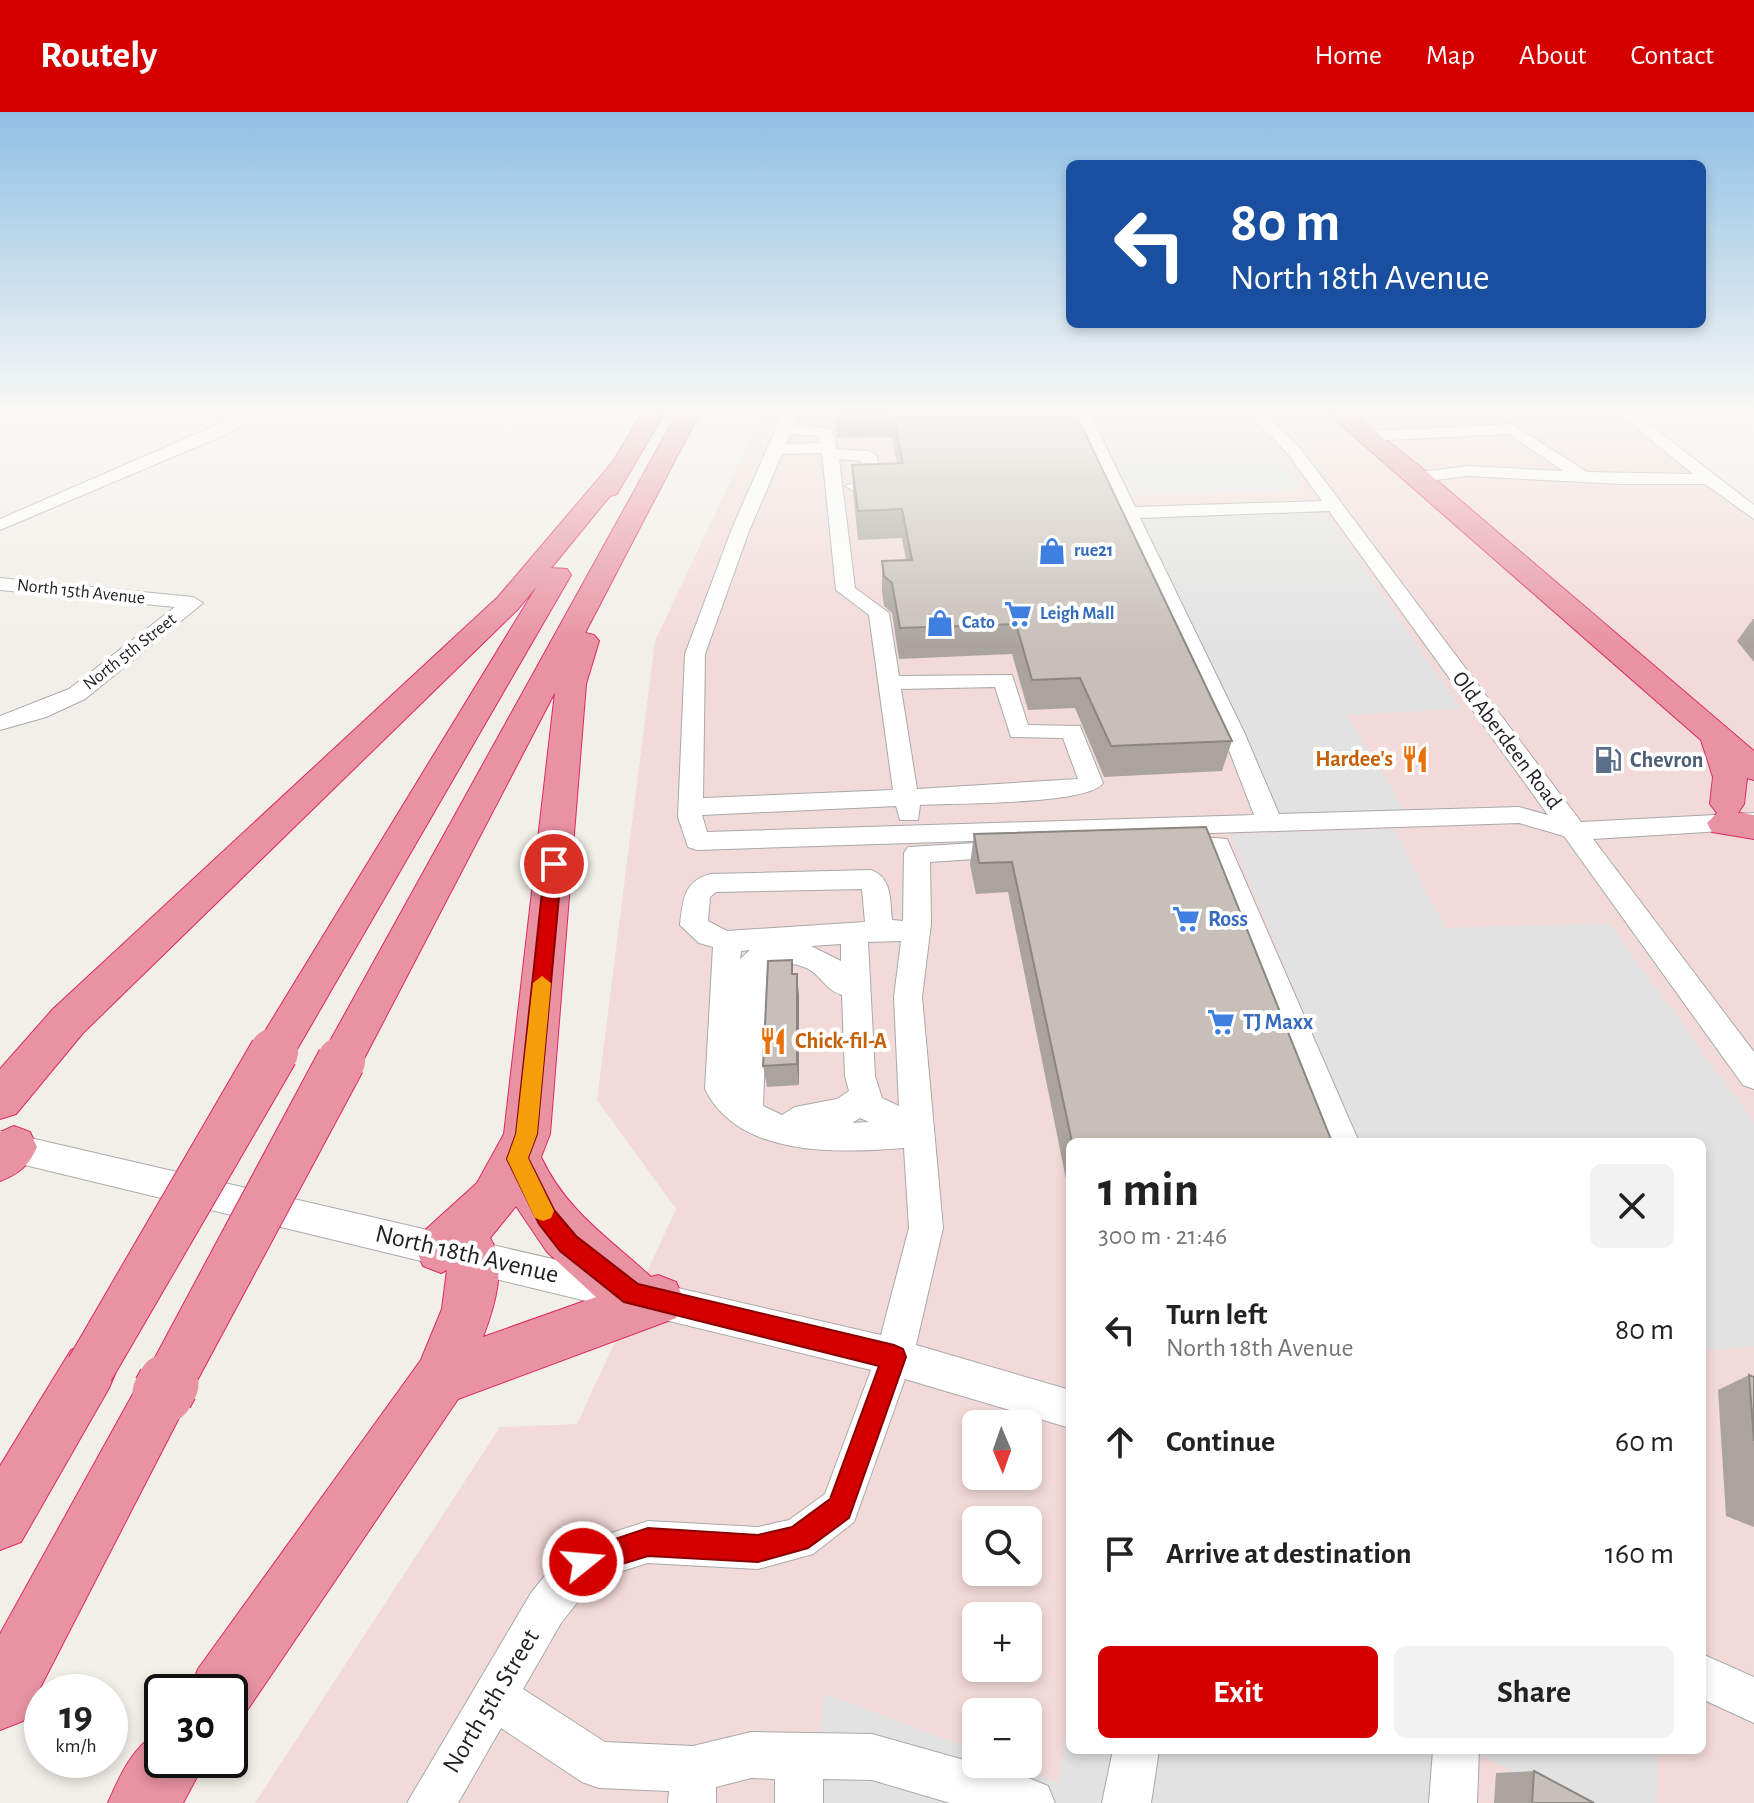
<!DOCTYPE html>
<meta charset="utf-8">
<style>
body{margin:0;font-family:"Alegreya Sans",sans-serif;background:#f2f2f2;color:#222;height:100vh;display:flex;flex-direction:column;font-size:30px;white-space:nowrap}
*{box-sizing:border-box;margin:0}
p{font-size:26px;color:#767676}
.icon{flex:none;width:44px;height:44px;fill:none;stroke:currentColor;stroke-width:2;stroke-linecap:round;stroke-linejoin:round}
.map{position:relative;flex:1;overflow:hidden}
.panel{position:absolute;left:1066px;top:1026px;width:640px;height:616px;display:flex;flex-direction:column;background:#fff;border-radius:12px;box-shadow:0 4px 12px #0003}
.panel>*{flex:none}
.banner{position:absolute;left:1066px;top:48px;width:640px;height:168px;border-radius:12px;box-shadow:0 4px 12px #0003;background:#1a4fa0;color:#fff;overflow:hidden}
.needle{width:52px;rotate:178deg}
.fabs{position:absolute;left:962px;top:1298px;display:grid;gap:16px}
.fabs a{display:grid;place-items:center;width:80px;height:80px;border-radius:12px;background:#fff;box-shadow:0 4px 12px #0003;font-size:40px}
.speed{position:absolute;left:24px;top:1562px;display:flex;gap:16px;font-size:40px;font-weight:700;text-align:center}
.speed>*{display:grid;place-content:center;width:104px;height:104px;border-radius:50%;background:#fff;box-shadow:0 4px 12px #0003;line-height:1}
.speed small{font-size:20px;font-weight:400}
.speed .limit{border:4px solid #111;border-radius:12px;background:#fff;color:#111}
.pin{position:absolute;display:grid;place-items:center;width:68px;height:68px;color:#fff;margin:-34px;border:4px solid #fff;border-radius:50%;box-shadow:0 2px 8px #0007}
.me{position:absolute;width:88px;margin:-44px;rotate:73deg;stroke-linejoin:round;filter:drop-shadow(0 0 6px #0008)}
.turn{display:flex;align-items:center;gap:28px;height:168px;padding:0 32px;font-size:36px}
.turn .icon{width:104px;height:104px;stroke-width:2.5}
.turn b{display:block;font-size:56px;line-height:68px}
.round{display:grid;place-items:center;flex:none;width:84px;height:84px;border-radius:12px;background:#f2f2f2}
.summary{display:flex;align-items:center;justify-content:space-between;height:136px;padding:0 32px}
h1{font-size:48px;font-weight:600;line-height:60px}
.button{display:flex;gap:16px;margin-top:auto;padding:16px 32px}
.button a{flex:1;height:92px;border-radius:12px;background:#d40000;color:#fff;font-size:32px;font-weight:600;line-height:92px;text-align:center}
.button a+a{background:#f2f2f2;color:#222}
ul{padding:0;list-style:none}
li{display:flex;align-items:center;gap:24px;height:112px;padding:0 32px}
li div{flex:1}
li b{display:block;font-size:30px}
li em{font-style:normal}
header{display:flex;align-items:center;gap:48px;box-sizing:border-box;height:112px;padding:0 40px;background:#d40000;color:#fff}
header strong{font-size:38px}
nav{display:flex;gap:44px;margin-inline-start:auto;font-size:28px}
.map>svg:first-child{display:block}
.commercial{fill:#f2dad9;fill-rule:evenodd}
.parking{fill:#e2e2e2}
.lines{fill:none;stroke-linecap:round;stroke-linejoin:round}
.minor-casing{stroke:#a9a9a9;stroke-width:2}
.highway-casing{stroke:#dc2a67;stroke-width:2}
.minor{fill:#fff;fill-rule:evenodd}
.highway{fill:#e892a2;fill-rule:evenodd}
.highway-bridge-far2-casing{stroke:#dc2a67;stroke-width:41;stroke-linecap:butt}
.highway-bridge-far1-casing{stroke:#dc2a67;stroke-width:50;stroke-linecap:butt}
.highway-bridge-casing{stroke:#dc2a67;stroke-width:63;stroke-linecap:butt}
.highway-bridge-far2{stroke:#e892a2;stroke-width:39}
.highway-bridge-far1{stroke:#e892a2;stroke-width:48}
.highway-bridge{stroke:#e892a2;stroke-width:61}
.wall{fill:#aba49e}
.shaded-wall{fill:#8b8681}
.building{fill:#c7bfb8;stroke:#8b8681;stroke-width:2}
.route{fill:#d40000;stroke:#8a0000;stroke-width:2}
.slow{fill:#f59e0b}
.labels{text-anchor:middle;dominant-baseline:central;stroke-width:8;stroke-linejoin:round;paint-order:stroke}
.far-shop-label{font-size:18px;font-weight:bold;fill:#366cbe;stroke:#fff;text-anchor:start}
.far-street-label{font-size:18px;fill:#222;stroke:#fff}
.street-label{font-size:22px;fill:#222;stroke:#fff}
.food-label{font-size:22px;font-weight:bold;fill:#c56008;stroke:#fff;text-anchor:end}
.service-label{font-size:22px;font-weight:bold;fill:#4e5e75;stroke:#fff;text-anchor:start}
.shop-label{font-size:22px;font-weight:bold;fill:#366cbe;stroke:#fff;text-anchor:start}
.near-street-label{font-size:26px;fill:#222;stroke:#fff}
</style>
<header>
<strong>Routely</strong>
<nav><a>Home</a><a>Map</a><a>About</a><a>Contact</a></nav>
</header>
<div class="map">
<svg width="1754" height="1691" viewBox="0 0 1754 1691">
<rect width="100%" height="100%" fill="#f2efe9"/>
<path class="commercial" d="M 764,298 L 1620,298 L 1754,403 L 1754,1691 L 255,1691 L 500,1315 L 577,1312 L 676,1097 L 597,988 L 655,529 ZM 1070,1030 L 1702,1030 L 1702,1638 L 1070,1638 ZM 976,1312 L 1028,1312 L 1028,1364 L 976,1364 ZM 976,1408 L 1028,1408 L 1028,1460 L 976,1460 ZM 976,1504 L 1028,1504 L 1028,1556 L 976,1556 ZM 976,1600 L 1028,1600 L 1028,1652 L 976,1652 Z"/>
<path class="parking" d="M 1083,298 L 1239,298 L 1304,378 L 1124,384 Z
M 1325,400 L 1461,597 L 1347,603 L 1404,698 L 1270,704 L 1134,405 Z
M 1394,717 L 1445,816 L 1609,811 L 1754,1011 L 1754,1235 L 1702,1238 L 1702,1030 L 1358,1030 L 1230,722 Z
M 823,1581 L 976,1639 L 976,1652 L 1010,1652 L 1060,1671 L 1070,1584 L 1070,1638 L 1432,1638 L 1432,1691 L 821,1691 Z
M 1471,1638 L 1644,1638 L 1658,1644 L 1657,1691 L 1574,1691 Z"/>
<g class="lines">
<g class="minor-casing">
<path id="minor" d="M 251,298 L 270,298 L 225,323 L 0,418 L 0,407 Z
M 784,298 L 799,298 L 794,313 L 832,317 L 837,337 L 869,339 L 877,344 L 881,371 L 854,379 L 845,374 L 864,367 L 861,349 L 839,347 L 855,476 L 889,501 L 899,564 L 1012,563 L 1028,613 L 1080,614 L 1103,671 C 1089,693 951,691 920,693 L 918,708 L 900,708 L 896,694 L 702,703 L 707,720 L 1254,703 L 1222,620 L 1072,298 L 1088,298 L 1135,395 L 1322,389 L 1288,342 L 1245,298 L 1261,298 L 1300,336 L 1581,710 L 1754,701 L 1754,717 L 1593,727 L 1754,940 L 1754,977 L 1743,973 L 1564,724 L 1519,711 L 697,738 L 688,735 L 678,705 L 685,542 L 731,419 ZM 791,322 L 819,324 L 820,331 L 786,332 ZM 822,341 L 836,478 L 869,503 L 893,678 L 703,686 L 705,542 L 749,419 L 782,342 ZM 1329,399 L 1548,703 L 1519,695 L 1279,702 L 1244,620 L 1140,406 ZM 995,575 L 1011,625 L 1063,626 L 1078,667 L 917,677 L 901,577 Z
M 1614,298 L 1631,298 L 1754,393 L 1754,407 L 1705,372 L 1620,372 L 1467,364 L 1419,370 L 1411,365 L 1413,361 L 1467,354 L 1563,359 L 1509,322 L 1368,329 L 1360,324 L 1368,319 L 1512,312 L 1587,360 L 1693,362 Z
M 0,466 L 193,485 L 203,491 L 85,587 L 46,605 L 0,618 L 0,604 L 69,577 L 175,495 L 0,478 Z
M 1175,723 L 1227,727 L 1359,1030 L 1327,1030 L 1209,742 L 1166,738 L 1162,732 L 1166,726 Z
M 1010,729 L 1019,732 L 1023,738 L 1019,744 L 930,750 L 931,812 L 922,885 L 943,1116 L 916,1233 L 1070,1278 L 1070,1316 L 905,1267 L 854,1410 L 813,1442 L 758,1457 L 648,1451 L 596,1467 L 561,1511 L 523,1577 L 605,1630 L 693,1634 L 751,1620 L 872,1622 L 1031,1667 L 1048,1674 L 1055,1691 L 950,1691 L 872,1668 L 823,1667 L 823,1691 L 775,1691 L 775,1667 L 751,1666 L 716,1675 L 716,1691 L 668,1691 L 669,1679 L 599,1676 L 582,1670 L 501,1616 L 458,1691 L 407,1691 L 531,1481 L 568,1435 L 648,1409 L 758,1415 L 789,1408 L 825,1382 L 871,1258 L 0,1047 L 0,1019 L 881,1223 L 909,1116 L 904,1036 C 839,1041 739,1046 705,977 L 713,835 L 699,831 L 680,813 C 683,788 683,770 710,762 L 870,758 C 892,764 890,788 892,808 L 903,809 L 904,741 L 908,735 ZM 862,777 L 865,810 L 727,819 L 708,809 L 710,785 L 716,780 ZM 901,829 L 894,885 L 899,994 L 882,986 L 875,964 L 868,830 ZM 841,832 L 841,849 L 811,834 ZM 750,838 L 740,847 L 741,839 ZM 778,851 C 823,851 816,874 842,883 L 845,964 L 849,979 L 837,987 L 795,995 L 782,1003 L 763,994 L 768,854 ZM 860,1006 L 869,1010 L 852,1011 Z
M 1702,1542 L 1754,1565 L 1754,1611 L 1702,1587 Z
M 1113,1638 L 1159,1638 L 1151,1691 L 1102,1691 Z
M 1433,1638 L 1479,1638 L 1477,1691 L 1429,1691 Z"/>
</g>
<g class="highway-casing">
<path id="highway" d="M 644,298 L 666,298 L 617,382 L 610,384 L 551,456 L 567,457 L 571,463 L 292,946 L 277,952 L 262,946 L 256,934 L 537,474 L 518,497 L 83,921 L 16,1002 L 0,1007 L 0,957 L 53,897 L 498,485 L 612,351 Z
M 679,298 L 701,298 L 585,521 L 594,523 L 599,529 L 586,572 L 550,1022 L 541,1045 C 566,1099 609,1126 651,1165 L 658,1163 L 676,1170 L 684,1188 L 676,1206 L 458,1287 L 244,1603 L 230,1608 L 230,1580 L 189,1580 L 198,1557 L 421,1248 L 442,1197 L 447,1158 L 441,1161 L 423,1154 L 416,1137 L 423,1120 L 477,1071 L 504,1022 L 555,580 L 356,962 L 341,967 L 326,962 L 319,949 ZM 516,1094 L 547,1140 L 596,1185 L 483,1225 C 494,1196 508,1152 490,1126 Z
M 1324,298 L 1348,298 L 1427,360 L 1754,639 L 1754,668 L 1747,666 L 1744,692 L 1738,701 L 1754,703 L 1754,727 L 1712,720 L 1707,711 L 1717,701 L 1710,692 L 1713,665 L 1701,628 Z
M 14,1014 L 30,1020 L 37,1035 C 29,1053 19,1062 0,1069 L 0,1020 Z
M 90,1230 L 109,1238 L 117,1257 L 109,1276 L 21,1430 L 0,1438 L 0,1354 L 71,1238 Z
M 163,1254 L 182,1262 L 190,1281 L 182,1300 L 23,1609 L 0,1618 L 0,1522 L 144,1262 Z
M 162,1619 L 162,1648 L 206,1648 L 183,1691 L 108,1691 C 119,1665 135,1630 162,1619 Z"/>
</g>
<use href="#minor" class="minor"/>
<use href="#highway" class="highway"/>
<g class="highway-bridge-far2-casing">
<path id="highway-bridge-far2" d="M 273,942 L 277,934"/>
</g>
<g class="highway-bridge-far1-casing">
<path id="highway-bridge-far1" d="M 90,1257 L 274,940
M 167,1274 L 341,949"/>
</g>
<g class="highway-bridge-casing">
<path id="highway-bridge" d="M 163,1281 L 168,1272"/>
</g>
<use href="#highway-bridge-far2" class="highway-bridge-far2"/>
<use href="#highway-bridge-far1" class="highway-bridge-far1"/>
<use href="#highway-bridge" class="highway-bridge"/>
</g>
<path class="wall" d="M 833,298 L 1074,298 L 1232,629 L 1222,659 L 1104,665 L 1075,596 L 1028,598 L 1012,542 L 899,547 L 892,501 L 884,494 L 882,479 L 882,449 L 906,448 L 902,426 L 858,428 L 853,381 L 852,353 L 897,352 L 892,325 L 837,326 Z
M 1753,507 L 1754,507 L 1754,550 L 1737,529 Z
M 1206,715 L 1332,1030 L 1070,1030 L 1070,1087 L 1008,780 L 976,782 L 970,753 L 974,722 Z
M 793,862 L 799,884 L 799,973 L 767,975 L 763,954 Z
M 1749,1263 L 1754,1265 L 1754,1415 L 1726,1404 L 1718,1278 Z
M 1534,1659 L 1594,1691 L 1494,1691 L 1496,1661 Z"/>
<path class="shaded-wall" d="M 797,862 L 799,884 L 799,973 L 797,952 Z"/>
<path class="building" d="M 836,298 L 890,298 L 837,299 Z
M 892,298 L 1074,298 L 1232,629 L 1111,634 L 1080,566 L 1032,568 L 1016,512 L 900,516 L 892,471 L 884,464 L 882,449 L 912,448 L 902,397 L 858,399 L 852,353 L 903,351 Z
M 1206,715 L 1332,1030 L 1072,1030 L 1012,750 L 979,751 L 974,722 Z
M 792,848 L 792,862 L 797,862 L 797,952 L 763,954 L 768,849 Z
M 1749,1263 L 1754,1265 L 1754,1329 Z
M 1534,1659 L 1594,1691 L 1532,1691 Z"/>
<linearGradient id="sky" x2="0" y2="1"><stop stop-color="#8fc0e4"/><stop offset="0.56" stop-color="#f9f8f5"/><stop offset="1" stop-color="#f9f8f5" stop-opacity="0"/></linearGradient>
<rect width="1754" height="534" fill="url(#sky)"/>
<path class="route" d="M 554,746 L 562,752 L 537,1022 L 528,1046 L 554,1098 L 576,1124 L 638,1172 L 894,1233 L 903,1237 L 906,1245 L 849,1406 L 808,1436 L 758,1450 L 648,1444 L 583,1464 L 573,1460 L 569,1450 L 573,1441 L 648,1416 L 758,1423 L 792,1415 L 830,1387 L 879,1254 L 624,1190 L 560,1139 L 539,1112 L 507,1047 L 516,1022 L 545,752 Z"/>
<path class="slow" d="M 542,864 L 551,871 L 537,1022 L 528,1046 L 554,1099 L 551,1106 L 543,1109 L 535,1106 L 507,1047 L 516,1022 L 533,871 Z"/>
<defs>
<g id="shop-bare" transform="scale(2.16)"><path d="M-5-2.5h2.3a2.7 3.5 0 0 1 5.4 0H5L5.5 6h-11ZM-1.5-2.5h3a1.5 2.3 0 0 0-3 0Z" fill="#3f7fe0" stroke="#fff" stroke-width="2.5" paint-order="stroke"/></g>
<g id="supermarket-bare" transform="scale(2.16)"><path d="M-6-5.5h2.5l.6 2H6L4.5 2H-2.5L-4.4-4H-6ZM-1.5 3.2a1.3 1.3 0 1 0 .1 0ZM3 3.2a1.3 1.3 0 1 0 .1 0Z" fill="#3f7fe0" stroke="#fff" stroke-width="2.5" paint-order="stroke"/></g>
<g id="restaurant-bare" transform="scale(2.16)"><path d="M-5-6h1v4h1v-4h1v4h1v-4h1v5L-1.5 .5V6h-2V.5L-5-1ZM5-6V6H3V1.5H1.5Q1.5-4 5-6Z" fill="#e8710a" stroke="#fff" stroke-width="2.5" paint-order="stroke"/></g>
<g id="fuel-bare" transform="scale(2.16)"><path d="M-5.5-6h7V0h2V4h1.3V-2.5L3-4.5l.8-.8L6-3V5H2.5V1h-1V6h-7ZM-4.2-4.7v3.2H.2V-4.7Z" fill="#5c6f8a" stroke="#fff" stroke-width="2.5" paint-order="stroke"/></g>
</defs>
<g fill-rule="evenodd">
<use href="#shop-bare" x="1052" y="439"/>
<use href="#supermarket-bare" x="1018" y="502"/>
<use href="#shop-bare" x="940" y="511"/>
<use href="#restaurant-bare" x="1415" y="647"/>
<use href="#fuel-bare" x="1608" y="648"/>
<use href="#supermarket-bare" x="1186" y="807"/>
<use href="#supermarket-bare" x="1221" y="910"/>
<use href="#restaurant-bare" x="773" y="929"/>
</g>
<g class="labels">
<g class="far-shop-label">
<text x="1074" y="439">rue21</text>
<text x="1040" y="502">Leigh Mall</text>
<text x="962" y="511">Cato</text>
</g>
<g class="far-street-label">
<text transform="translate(81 480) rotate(6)">North 15th Avenue</text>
<text transform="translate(130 540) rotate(-38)">North 5th Street</text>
</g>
<g class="street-label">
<text transform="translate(1507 628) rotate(53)">Old Aberdeen Road</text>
</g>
<g class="food-label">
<text x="1393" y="647">Hardee's</text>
<text x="795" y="929" text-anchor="start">Chick-fil-A</text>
</g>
<g class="service-label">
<text x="1630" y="648">Chevron</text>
</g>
<g class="shop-label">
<text x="1208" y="807">Ross</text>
<text x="1243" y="910">TJ Maxx</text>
</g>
<g class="near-street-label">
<text transform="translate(467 1142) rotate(13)">North 18th Avenue</text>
<text transform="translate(491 1589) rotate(-59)">North 5th Street</text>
</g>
</g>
</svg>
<div class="fabs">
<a><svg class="needle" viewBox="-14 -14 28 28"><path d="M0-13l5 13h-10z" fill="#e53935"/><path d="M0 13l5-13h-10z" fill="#767676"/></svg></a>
<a><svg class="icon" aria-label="search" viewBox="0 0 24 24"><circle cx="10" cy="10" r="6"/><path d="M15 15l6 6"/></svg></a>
<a>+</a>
<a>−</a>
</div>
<div class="speed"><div>19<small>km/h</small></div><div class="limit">30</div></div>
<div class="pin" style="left:554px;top:752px;background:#d93025"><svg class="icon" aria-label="arrive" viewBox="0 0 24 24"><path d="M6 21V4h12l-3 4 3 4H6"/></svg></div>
<svg class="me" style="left:583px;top:1450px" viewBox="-20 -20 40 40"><circle r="17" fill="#d40000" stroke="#fff" stroke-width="3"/><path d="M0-11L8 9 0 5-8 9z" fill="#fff"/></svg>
<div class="banner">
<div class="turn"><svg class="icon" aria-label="left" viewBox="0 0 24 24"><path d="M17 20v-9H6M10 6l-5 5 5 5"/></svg><div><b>80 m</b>North 18th Avenue</div></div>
</div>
<section class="panel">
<div class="summary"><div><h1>1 min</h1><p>300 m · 21:46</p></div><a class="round"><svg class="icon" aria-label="close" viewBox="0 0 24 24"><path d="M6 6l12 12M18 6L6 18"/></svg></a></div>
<ul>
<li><svg class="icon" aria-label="left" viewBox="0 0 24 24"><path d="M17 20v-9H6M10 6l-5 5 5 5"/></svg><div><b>Turn left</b><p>North 18th Avenue</p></div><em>80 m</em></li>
<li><svg class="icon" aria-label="ahead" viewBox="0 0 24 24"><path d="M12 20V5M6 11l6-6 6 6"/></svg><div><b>Continue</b></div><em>60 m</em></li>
<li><svg class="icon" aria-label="arrive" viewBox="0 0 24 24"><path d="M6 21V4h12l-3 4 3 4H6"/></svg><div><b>Arrive at destination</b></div><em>160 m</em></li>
</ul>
<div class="button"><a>Exit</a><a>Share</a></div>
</section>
</div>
